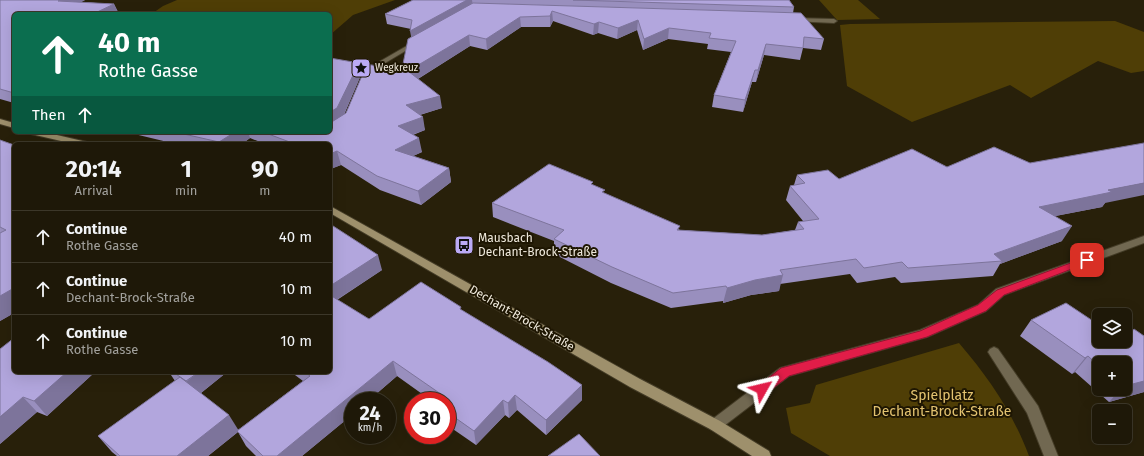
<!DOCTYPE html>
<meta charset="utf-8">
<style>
body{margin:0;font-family:"Fira Sans",sans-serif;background:#262112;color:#f1f3f6;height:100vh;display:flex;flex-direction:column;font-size:15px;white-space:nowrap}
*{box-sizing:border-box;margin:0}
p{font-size:13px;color:#a1a09c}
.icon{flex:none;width:22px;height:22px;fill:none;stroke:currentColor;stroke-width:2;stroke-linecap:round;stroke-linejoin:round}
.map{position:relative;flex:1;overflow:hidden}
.details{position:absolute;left:12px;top:142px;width:320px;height:232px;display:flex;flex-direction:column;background:#1e1808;border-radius:6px;box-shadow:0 4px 16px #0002,0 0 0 1px #3c3729}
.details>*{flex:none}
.top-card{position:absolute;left:12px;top:12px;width:320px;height:122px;border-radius:6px;box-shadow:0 4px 16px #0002,0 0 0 1px #3c3729;background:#0b6e4f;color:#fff;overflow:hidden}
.tools{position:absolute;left:1092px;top:308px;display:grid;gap:8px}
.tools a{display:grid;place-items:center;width:40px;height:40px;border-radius:6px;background:#1e1808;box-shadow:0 4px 16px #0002,0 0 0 1px #3c3729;font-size:20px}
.speed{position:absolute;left:344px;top:392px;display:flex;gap:8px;font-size:20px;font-weight:700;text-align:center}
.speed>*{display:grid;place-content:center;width:52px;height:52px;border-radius:50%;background:#1e1808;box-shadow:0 4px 16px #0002,0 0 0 1px #3c3729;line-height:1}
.speed small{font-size:10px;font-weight:400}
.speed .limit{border:6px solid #d22;background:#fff;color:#111}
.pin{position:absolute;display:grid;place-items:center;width:34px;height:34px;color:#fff;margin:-17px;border-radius:8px;box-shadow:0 2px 6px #0006}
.me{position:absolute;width:44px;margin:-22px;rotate:53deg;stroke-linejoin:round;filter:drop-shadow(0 0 3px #0008)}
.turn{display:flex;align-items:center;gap:14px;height:84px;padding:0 20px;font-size:18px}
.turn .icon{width:52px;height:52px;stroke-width:2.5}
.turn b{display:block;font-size:28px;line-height:34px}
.then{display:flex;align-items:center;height:38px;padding:0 20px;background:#0003;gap:8px;font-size:15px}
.eta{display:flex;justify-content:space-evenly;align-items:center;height:68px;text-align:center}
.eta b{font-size:24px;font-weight:700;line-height:28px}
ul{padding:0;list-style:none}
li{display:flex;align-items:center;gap:12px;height:52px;padding:0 20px;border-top:1px solid #3c3729}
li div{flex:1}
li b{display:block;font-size:15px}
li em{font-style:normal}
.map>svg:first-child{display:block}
.green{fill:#4f3e06}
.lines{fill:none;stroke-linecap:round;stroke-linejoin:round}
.street-casing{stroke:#443c27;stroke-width:2}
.secondary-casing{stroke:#443c27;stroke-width:2}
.street{fill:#716851;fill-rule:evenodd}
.secondary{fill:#9e906c;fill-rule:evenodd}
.wall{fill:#998fbe;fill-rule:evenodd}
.shaded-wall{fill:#7d749b}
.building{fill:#b2a6dd;stroke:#7d749b}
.route{fill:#e11d48;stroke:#92132f}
.labels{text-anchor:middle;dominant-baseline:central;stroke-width:4;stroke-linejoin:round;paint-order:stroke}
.far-poi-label{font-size:10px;fill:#efe9dc;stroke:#1e1602;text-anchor:start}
.poi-label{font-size:12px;fill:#efe9dc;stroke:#1e1602;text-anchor:start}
.street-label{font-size:12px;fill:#efe9dc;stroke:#1e1602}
.near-park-label{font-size:14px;fill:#e3c370;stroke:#1e1602}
</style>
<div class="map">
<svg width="1144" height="456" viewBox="0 0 1144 456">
<rect width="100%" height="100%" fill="#28200a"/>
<path class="green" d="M 177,0 L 395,0 L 353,15 L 330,35 L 330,14 L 153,13 L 163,6 Z
M 819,0 L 858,0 L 880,19 L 837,20 Z
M 1115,21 L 1144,32 L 1144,71 L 1131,73 L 1098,61 L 1031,98 L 1010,85 L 912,122 L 847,86 L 840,25 L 850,24 Z
M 959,343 C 989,378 1013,413 1029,456 L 830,456 L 791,433 L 786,408 L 810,403 L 816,385 Z"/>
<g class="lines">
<g class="street-casing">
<path id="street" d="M 794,18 L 834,19 L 837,21 L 834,23 L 792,21 L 791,20 Z
M 417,40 L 422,41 L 370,72 L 367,75 L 362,74 L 365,70 Z
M 1144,236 L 1144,243 L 1004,295 L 986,311 L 927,337 L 789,376 L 720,429 L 715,431 L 710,429 L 708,425 L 710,421 L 780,368 L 920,330 L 978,305 L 996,289 Z
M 994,347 L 998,349 L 1038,406 L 1058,456 L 1044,456 L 1027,413 L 988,352 L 990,349 Z"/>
</g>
<g class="secondary-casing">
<path id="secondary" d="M 0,119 L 14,123 L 14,128 L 0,124 Z
M 30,132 L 44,132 L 87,142 L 88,144 L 74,144 L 31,134 Z
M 330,206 L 640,379 L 720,421 L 769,451 L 771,456 L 752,456 L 710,429 L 630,387 L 330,213 Z"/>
</g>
<use href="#street" class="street"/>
<use href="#secondary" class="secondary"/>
</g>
<path class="wall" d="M 0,0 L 85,0 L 81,2 L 114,4 L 119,14 L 14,14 L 14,103 L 0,99 Z
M 413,0 L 789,0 L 794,7 L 793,13 L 824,39 L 821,50 L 803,48 L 800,60 L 764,55 L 756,82 L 752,82 L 743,112 L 712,107 L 714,95 L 731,52 L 707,49 L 708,44 L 668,39 L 643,50 L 637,30 L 617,39 L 598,33 L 593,35 L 553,21 L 550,27 L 521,27 L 487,50 L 470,46 L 418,79 L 442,108 L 420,115 L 425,130 L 413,135 L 422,152 L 413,156 L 449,168 L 451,182 L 421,205 L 380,190 L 341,165 L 330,169 L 330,144 L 265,144 L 250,138 L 242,144 L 176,144 L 126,132 L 330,132 L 361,75 L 344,115 L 346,113 L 376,66 L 402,69 L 411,38 L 411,29 L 387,24 L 385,14 Z
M 0,140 L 14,145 L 14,313 L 0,321 Z
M 947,167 L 1105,203 L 1102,207 L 1055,216 L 1062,241 L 1000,264 L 993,276 L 901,283 L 895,277 L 857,283 L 850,274 L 780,284 L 779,291 L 751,295 L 723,303 L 723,301 L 671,308 L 611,283 L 554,254 L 554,241 L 493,217 L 492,203 L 593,185 L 605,194 L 680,230 L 762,235 L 795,230 L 798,222 L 803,221 L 786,200 L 790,186 L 794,185 L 797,175 L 839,179 Z
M 330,224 L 382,270 L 337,300 L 369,319 L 462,310 L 582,400 L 546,435 L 517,410 L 509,418 L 505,415 L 476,445 L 447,425 L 447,401 L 432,401 L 397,376 L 368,401 L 353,401 L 353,414 L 302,456 L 256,456 L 246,446 L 238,432 L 208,456 L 117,456 L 112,452 L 98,436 L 175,381 L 169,372 L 227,372 L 201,393 L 238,430 L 303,381 L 291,372 L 330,372 Z
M 1031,320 L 1099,341 L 1125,341 L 1144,336 L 1144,392 L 1109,402 L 1075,372 L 1072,374 L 1020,336 ZM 1099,363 L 1125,389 L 1099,389 Z
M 14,372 L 95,372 L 47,416 L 37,412 L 0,444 Z"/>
<path class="shaded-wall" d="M 60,0 L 85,0 L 64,11 L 58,1 Z
M 467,0 L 472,0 L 473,6 L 412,41 L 410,31 Z
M 114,4 L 119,14 L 93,14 Z
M 552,11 L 553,21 L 550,27 L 550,16 Z
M 520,17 L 521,27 L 487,50 L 486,39 Z
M 638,20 L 637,30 L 617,39 L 618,28 Z
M 599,22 L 598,33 L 593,35 L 594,24 Z
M 669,28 L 668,39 L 643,50 L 644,39 Z
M 469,35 L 470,46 L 411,83 L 408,71 Z
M 766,44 L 764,55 L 756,82 L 758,70 Z
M 359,63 L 361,75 L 341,121 L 330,127 L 330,112 Z
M 755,70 L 752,82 L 743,112 L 745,100 Z
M 440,96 L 442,108 L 409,118 L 406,105 Z
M 423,117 L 425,130 L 400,139 L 398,126 Z
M 235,132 L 248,132 L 250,138 L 242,144 L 220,144 L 219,142 Z
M 419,138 L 422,152 L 398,163 L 395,150 Z
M 337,151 L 341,165 L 331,169 L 330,154 Z
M 449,168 L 451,182 L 421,205 L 418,191 Z
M 1144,183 L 1144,195 L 1105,203 L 1102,207 L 1030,221 L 1039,207 L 1108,190 Z
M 1072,226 L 1062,241 L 1000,264 L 1002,261 L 994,254 Z
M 378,255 L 382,270 L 330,304 L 330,286 Z
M 783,275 L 779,291 L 751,295 L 723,303 L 727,288 L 755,280 Z
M 14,288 L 14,313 L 0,321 L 0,296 Z
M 1088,356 L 1075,372 L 1072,374 L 1085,358 Z
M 393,361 L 397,376 L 368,401 L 353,401 L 353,414 L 302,456 L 277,456 Z
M 67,372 L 95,372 L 47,416 L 34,401 Z
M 199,372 L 227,372 L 196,397 L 186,382 Z
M 1144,381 L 1144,392 L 1109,402 L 1121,389 L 1125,389 L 1125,386 Z
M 582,385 L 582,400 L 546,435 L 546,420 Z
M 515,395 L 517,410 L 509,418 L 508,403 Z
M 23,397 L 37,412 L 0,444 L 0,417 Z
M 503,400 L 505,415 L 476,445 L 474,431 Z
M 229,415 L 239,431 L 208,456 L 177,456 Z"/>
<path class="building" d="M 0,0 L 60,0 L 58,1 L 114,4 L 93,14 L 14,14 L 14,93 L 0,89 Z
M 413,0 L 467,0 L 410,31 L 412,20 L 385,14 Z
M 573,0 L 789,0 L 794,7 Z
M 473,3 L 801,13 L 824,39 L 804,37 L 803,48 L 766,44 L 758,70 L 755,70 L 745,100 L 714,95 L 736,41 L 709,38 L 711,33 L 669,28 L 644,39 L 638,20 L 618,28 L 599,22 L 594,24 L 552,11 L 550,16 L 520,17 L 486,39 L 469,35 L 408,71 L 440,96 L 406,105 L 423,117 L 398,126 L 419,138 L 395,150 L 449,168 L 418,191 L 377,176 L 337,151 L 330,154 L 330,144 L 295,144 L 263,132 L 330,132 L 330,123 L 346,113 L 367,64 L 376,66 L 380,64 L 402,69 L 408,39 Z
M 330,58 L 359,63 L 337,108 L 330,112 Z
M 175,132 L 235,132 L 219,142 Z
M 0,140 L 14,145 L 14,288 L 0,296 L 0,233 L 6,230 L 0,227 Z
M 1144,143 L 1144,183 L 1108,190 L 1112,192 L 1039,207 L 1072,226 L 994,254 L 1002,261 L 908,268 L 902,262 L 864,268 L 856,259 L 780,270 L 783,275 L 755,280 L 727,288 L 726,286 L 673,293 L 612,267 L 554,239 L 564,230 L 492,203 L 549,164 L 593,182 L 591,184 L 605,190 L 602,192 L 680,226 L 677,230 L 762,235 L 804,229 L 798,222 L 819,219 L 790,186 L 805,183 L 797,175 L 828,170 L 839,179 L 912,149 L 947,167 L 994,147 L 1030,163 Z
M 330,224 L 378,255 L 330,286 Z
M 421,282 L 461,307 L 460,309 L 548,362 L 582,385 L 546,420 L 515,395 L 508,403 L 503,400 L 474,431 L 447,412 L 447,401 L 448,399 L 393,361 L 277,456 L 263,456 L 237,431 L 310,376 L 305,372 L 330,372 L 330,295 L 369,319 Z
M 1066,303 L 1099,325 L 1099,341 L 1124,341 L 1128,344 L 1125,341 L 1125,339 L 1134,329 L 1144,336 L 1144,381 L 1125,386 L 1125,363 L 1099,363 L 1099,366 L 1088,356 L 1085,358 L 1031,320 Z
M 14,338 L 14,372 L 67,372 L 34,401 L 23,397 L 0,417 L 0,349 Z
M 173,372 L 199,372 L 186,381 Z
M 180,377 L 229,415 L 177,456 L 120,456 L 98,436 Z
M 579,434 L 600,456 L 548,456 Z"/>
<path class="route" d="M 1087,257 L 1090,258 L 1091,260 L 1090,262 L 1004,295 L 986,311 L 927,337 L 789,376 L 767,393 L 762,394 L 758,393 L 756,389 L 758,386 L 781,368 L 920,331 L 978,305 L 997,290 Z"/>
<defs>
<g id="sight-square" transform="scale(1)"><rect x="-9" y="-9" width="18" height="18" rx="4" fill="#bbaaf6" stroke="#1e1602"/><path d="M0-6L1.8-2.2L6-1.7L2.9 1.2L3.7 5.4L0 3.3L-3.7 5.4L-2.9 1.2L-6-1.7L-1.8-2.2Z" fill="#111"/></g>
<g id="bus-square" transform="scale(1)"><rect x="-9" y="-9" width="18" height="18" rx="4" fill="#bbaaf6" stroke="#1e1602"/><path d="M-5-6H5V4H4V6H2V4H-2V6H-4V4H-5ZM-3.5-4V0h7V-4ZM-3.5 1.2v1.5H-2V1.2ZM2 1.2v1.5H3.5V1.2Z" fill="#111"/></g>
</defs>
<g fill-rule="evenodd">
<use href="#sight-square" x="361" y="68"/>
<use href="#bus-square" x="464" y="245"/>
</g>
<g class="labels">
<g class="far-poi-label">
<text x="375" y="68">Wegkreuz</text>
</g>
<g class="poi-label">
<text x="478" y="238">Mausbach<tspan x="478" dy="14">Dechant-Brock-Straße</tspan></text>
</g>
<g class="street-label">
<text transform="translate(522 318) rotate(30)">Dechant-Brock-Straße</text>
</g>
<g class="near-park-label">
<text x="942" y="395">Spielplatz<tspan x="942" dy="16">Dechant-Brock-Straße</tspan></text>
</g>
</g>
</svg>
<div class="tools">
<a><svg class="icon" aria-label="layers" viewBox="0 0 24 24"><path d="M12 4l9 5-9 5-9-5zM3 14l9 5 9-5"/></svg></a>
<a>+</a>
<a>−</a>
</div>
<div class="speed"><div>24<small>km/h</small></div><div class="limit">30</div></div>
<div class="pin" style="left:1087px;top:260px;background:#d93025"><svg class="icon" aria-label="arrive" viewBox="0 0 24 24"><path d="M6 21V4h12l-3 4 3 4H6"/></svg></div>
<svg class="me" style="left:762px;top:389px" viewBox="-20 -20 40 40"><path d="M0-17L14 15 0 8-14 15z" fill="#e11d48" stroke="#fff" stroke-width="4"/></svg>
<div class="top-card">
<div class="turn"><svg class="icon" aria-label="ahead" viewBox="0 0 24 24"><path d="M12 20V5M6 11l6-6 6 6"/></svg><div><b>40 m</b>Rothe Gasse</div></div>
<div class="then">Then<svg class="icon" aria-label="ahead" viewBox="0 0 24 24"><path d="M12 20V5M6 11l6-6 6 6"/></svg></div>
</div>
<section class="details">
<div class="eta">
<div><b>20:14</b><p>Arrival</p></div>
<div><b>1</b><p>min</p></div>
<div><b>90</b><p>m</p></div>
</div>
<ul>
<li><svg class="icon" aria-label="ahead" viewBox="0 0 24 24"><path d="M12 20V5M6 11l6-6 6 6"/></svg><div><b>Continue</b><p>Rothe Gasse</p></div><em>40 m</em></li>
<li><svg class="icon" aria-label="ahead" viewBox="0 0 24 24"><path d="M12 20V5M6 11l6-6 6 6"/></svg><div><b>Continue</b><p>Dechant-Brock-Straße</p></div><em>10 m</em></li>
<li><svg class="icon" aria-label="ahead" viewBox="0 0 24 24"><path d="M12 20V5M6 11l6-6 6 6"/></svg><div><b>Continue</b><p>Rothe Gasse</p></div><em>10 m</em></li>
</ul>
</section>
</div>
